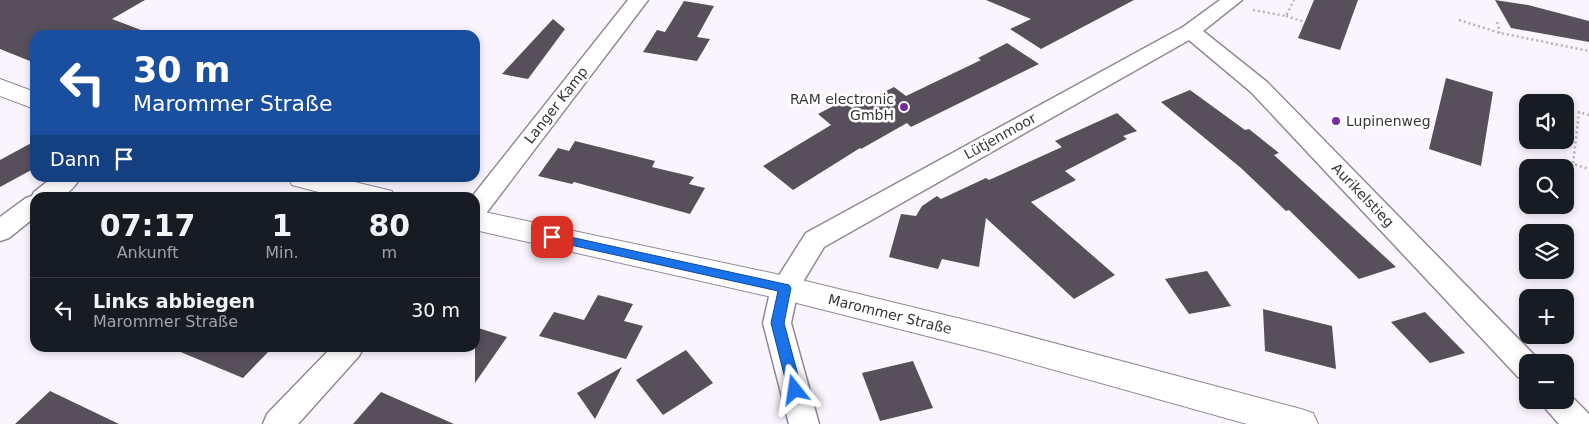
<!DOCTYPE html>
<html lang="de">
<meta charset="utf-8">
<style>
body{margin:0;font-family:"DejaVu Sans",sans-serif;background:#20242c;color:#f1f3f6;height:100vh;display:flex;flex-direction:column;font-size:19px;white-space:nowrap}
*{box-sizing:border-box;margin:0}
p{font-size:16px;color:#9ea1a6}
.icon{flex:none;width:28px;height:28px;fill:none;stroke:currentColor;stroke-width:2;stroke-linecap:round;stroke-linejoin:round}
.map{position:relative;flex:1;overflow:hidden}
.sheet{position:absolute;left:30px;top:192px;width:450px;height:160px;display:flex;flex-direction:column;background:#171b24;border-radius:15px;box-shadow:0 2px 8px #0003}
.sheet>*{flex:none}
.top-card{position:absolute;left:30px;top:30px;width:450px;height:152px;border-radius:15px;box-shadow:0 2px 8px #0003;background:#1a4fa0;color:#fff;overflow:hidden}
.buttons{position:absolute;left:1519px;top:94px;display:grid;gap:10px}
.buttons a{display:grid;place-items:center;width:55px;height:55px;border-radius:10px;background:#171b24;box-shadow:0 2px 8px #0003;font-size:25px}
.pin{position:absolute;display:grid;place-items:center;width:42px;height:42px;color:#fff;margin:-21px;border-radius:10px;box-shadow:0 2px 8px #0006}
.me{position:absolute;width:55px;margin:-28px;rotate:345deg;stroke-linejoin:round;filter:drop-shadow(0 0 4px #0008)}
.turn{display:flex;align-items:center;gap:18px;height:105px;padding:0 20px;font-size:22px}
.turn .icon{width:65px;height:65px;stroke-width:2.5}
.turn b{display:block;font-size:35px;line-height:42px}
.then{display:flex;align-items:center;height:48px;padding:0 20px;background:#0003;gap:10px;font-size:19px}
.eta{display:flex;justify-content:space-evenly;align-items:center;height:85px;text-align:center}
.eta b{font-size:30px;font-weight:600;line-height:35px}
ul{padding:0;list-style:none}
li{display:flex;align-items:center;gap:15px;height:65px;padding:0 20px;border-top:1px solid #363941}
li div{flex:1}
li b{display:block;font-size:19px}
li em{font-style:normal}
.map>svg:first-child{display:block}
.building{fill:#574f5c}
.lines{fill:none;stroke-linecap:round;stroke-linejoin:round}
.street-casing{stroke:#928997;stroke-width:3}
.secondary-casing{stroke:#928997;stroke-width:2}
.path{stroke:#b7b2ba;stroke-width:2.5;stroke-dasharray:2 3;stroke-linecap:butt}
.street{fill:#fff;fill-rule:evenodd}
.secondary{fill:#fff;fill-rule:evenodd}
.route{fill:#1a73e8;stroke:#114b97}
.poi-dot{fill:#782b9c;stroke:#fff;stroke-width:2}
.labels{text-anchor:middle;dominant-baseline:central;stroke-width:5;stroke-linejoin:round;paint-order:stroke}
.poi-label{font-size:14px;fill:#38353a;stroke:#fff;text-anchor:end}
.street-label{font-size:14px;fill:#38353a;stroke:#fff}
</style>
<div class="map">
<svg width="1589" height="424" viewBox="0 0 1589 424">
<rect width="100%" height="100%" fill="#f9f4fd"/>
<path class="building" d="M 0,0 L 145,0 L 112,19 L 149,33 L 148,35 L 35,35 L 35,63 L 0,49 Z
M 986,0 L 1134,0 L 1041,49 L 1010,29 L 1031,19 Z
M 1314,0 L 1358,0 L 1340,50 L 1298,38 Z
M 1495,0 L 1528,5 L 1589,21 L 1589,42 L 1511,28 Z
M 684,1 L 714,6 L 697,37 L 710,39 L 697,61 L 643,52 L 657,30 L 665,32 Z
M 553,19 L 565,29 L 528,79 L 502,74 Z
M 1007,43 L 1039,64 L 911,127 L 907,123 L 861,149 L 860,148 L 793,190 L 763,166 L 831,125 L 818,114 L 843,101 L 852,108 L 894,87 L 906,96 L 981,60 L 978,58 Z
M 1446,78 L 1493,92 L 1481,166 L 1429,149 Z
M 1190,90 L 1245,130 L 1249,129 L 1279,153 L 1274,155 L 1396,267 L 1359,279 L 1289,210 L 1286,211 L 1241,168 L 1161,102 Z
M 1117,113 L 1137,131 L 1123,136 L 1127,139 L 1065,171 L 1076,180 L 1031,202 L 1115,275 L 1074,299 L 986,218 L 979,267 L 942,259 L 938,269 L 889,257 L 901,214 L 916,216 L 922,206 L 937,196 L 941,199 L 986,178 L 989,180 L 1062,147 L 1055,141 Z
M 35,141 L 35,168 L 0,187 L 0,160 Z
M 575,141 L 655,161 L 652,167 L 694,177 L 689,184 L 705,188 L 690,214 L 574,182 L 572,184 L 538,176 L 558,148 L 569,151 Z
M 1207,271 L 1231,306 L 1189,314 L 1165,279 Z
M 598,295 L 633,304 L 624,321 L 643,326 L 626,359 L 539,336 L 554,312 L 584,320 Z
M 1263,309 L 1332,326 L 1336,369 L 1265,351 Z
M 1425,312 L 1465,353 L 1430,363 L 1391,322 Z
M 475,327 L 507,337 L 475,383 Z
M 171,348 L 272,348 L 243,378 Z
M 686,350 L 713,383 L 663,415 L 636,380 Z
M 913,361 L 933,408 L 880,421 L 862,373 Z
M 622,367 L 595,419 L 577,393 Z
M 50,391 L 119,424 L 15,424 Z
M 381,392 L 454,424 L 353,424 Z"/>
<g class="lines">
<g class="street-casing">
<path id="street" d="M 628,0 L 648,0 L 484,216 L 475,219 L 475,198 L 471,198 Z
M 1220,0 L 1242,0 L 1203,31 L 1267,82 L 1538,359 L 1540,362 L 1528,362 L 1528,380 L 1518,377 L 1251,92 L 1189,40 L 824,247 L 798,290 L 791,323 L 819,424 L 789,424 L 763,323 L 771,288 L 806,233 L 1183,27 Z
M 52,178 L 80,178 C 68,199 56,198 35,198 L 35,217 L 9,238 L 0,241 L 0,217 L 26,198 L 32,196 L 34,192 Z
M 331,348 L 363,348 L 359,356 L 298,424 L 263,424 L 267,414 Z
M 1565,390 L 1589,414 L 1589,424 L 1559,424 L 1546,409 L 1542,400 L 1565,400 Z"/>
</g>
<g class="secondary-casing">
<path id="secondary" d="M 0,79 L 35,92 L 35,109 L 0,96 Z
M 288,178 L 338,178 L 392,191 L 395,198 L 341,198 L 292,185 Z
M 475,210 L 785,276 L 994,327 L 1301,409 L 1313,413 L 1318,424 L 1247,424 L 994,353 L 785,300 L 475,230 Z"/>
</g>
<path class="path" d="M 1253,10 L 1286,16 L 1294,0
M 1286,16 L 1305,22
M 1459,20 L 1500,33 L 1589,51
M 1497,22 L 1500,33
M 1589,115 L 1579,112 L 1573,164 L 1589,169"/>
<use href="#street" class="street"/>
<use href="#secondary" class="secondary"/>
</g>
<path class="route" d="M 552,233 L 789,285 L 791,288 L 784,323 L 802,390 L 800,395 L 795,396 L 790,395 L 788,390 L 771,323 L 778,291 L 548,240 L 547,237 L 548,234 Z"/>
<g class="poi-dot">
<circle cx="904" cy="107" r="5"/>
<circle cx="1336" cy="121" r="5"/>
</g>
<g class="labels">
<g class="poi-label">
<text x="894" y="99">RAM electronic<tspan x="894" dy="16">GmbH</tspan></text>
<text x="1346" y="121" text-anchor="start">Lupinenweg</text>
</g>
<g class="street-label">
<text transform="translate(556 105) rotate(-52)">Langer Kamp</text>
<text transform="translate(1000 136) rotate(-29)">Lütjenmoor</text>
<text transform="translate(1363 195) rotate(46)">Aurikelstieg</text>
<text transform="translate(890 314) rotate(14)">Marommer Straße</text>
</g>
</g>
</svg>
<div class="buttons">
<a><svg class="icon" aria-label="sound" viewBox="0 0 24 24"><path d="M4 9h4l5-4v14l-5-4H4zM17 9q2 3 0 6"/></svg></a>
<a><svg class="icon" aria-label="search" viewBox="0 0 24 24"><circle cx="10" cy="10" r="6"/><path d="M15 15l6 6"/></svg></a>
<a><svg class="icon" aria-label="layers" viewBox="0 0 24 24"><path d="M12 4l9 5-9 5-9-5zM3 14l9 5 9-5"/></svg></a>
<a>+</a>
<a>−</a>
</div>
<div class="pin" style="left:552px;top:237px;background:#d93025"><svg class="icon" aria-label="arrive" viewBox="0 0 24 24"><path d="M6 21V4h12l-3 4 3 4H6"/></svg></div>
<svg class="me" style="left:795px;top:390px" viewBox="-20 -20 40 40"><path d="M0-17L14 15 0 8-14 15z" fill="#1a73e8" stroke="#fff" stroke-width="4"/></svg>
<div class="top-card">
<div class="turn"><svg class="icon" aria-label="left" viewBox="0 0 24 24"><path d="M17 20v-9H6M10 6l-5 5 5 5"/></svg><div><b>30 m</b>Marommer Straße</div></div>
<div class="then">Dann<svg class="icon" aria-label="arrive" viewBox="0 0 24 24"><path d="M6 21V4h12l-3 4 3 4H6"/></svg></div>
</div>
<section class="sheet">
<div class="eta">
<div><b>07:17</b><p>Ankunft</p></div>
<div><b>1</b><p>Min.</p></div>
<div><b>80</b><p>m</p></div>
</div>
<ul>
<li><svg class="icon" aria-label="left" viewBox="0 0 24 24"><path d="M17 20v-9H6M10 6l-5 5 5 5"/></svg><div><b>Links abbiegen</b><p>Marommer Straße</p></div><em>30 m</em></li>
</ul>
</section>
</div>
